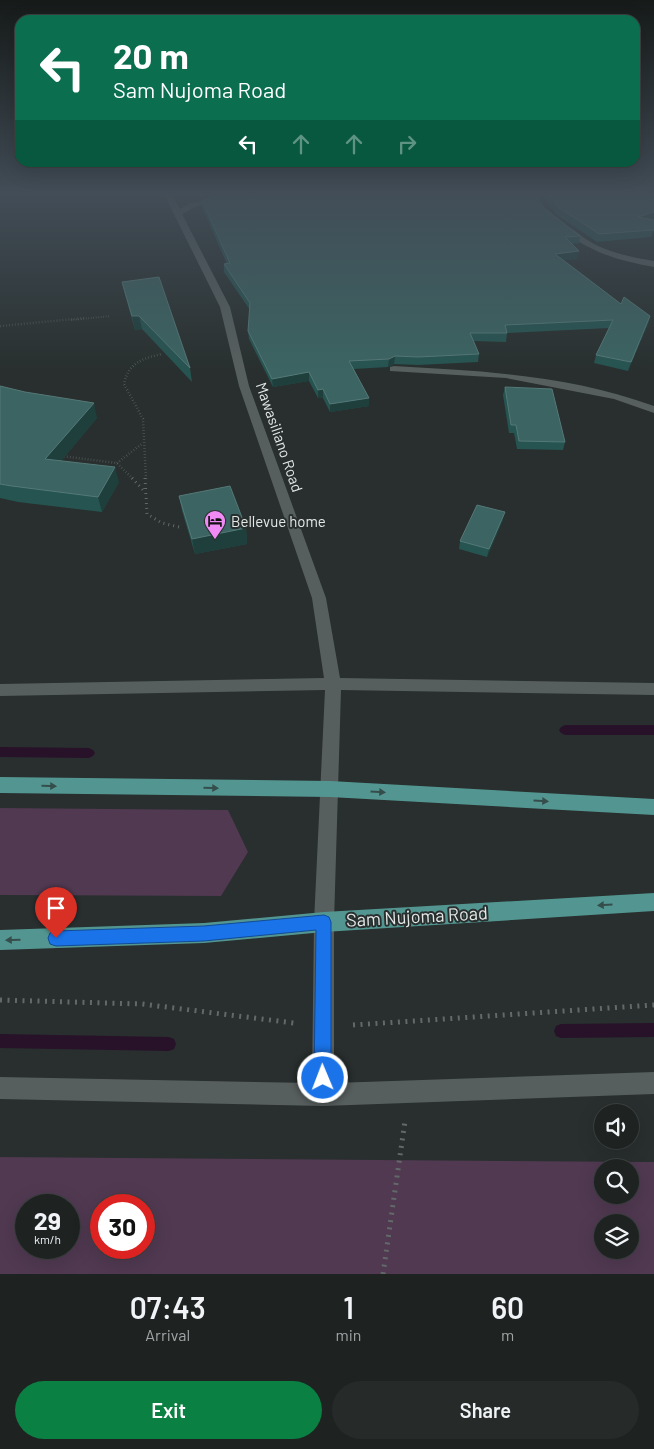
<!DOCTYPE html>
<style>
body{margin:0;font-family:Barlow,sans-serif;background:#262b2a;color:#f1f3f6;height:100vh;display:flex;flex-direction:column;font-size:19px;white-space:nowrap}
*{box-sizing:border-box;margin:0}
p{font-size:16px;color:#a1a4a5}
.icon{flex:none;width:28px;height:28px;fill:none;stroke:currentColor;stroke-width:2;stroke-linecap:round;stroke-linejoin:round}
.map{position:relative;height:1274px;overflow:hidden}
.details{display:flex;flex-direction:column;background:#1e2322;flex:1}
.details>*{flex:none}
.banner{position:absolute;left:15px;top:15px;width:625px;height:152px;border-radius:15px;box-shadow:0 5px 20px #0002,0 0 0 1px #3c4040;background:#0b6e4f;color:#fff;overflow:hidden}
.tools{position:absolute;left:594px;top:1104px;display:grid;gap:10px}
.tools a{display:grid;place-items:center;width:45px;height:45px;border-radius:50%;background:#1e2322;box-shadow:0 5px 20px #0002,0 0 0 1px #3c4040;font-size:25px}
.speed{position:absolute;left:15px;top:1194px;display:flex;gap:10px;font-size:25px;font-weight:700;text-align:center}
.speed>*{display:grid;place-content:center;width:65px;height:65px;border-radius:50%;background:#1e2322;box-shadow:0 5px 20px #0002,0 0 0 1px #3c4040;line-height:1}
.speed small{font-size:12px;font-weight:400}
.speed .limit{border:8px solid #d22;background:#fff;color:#111}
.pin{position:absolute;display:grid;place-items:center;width:42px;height:42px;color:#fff;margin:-51px -21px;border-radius:50% 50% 50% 0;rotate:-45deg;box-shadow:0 0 5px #0007}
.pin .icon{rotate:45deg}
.me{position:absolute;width:55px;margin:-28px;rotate:359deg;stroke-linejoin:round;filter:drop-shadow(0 0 4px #0008)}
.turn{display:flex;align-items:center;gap:18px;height:105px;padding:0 15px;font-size:22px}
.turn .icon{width:65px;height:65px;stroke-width:2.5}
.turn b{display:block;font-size:35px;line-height:42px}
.lanes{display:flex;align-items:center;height:48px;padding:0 15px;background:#0003;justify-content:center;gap:25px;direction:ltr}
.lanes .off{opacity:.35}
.eta{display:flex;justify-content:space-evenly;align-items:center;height:85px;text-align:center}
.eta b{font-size:30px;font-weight:600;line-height:35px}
.action{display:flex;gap:10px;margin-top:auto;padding:10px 15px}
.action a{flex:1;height:58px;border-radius:30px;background:#0b8043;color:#fff;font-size:20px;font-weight:600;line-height:58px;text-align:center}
.action a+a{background:#262b2a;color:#f1f3f6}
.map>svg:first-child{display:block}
.green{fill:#503951;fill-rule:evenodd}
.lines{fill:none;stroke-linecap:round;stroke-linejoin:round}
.stream{fill:#281229;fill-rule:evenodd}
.path-far3{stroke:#626968;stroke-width:2;stroke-dasharray:0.5 2;stroke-linecap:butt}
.path-far2{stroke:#626968;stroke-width:2.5;stroke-dasharray:0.5 2.5;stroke-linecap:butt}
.path-far1{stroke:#626968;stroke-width:3;stroke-dasharray:1 4;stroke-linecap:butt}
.path{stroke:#626968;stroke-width:5;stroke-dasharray:2 5.5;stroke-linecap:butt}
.street{fill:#575f5e;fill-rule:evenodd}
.primary{fill:#539691;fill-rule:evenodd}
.wall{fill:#265451}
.shaded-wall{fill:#1e3f3c}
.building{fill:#3b6462;stroke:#557977}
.oneway{fill:#354e4c}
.route{fill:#1a73e8;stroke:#114b97}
.labels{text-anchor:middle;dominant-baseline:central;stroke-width:4;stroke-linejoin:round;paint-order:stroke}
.street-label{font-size:15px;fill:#e4e9e8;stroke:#282f2e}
.poi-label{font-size:15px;fill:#e4e9e8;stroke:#282f2e;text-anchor:start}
.near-street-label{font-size:18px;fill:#e4e9e8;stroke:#282f2e}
</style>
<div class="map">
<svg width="654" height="1274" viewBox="0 0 654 1274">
<rect width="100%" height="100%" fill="#282f2e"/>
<path class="green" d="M 0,808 L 228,810 L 248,852 L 221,896 L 0,895 Z
M 0,1157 L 654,1162 L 654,1274 L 0,1274 ZM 602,1168 L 630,1168 L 630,1195 L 602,1195 ZM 26,1205 L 69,1205 L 69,1248 L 26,1248 ZM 101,1205 L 144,1205 L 144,1248 L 101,1248 ZM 602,1222 L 630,1222 L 630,1250 L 602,1250 Z"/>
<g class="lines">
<path class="stream" d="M 565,725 L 654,725 L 654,735 L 565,735 L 561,733 L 559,730 L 561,727 Z
M 0,747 L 89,748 L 93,750 L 95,753 L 93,756 L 89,758 L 0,757 Z
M 654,1023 L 654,1037 L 561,1038 L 556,1036 L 554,1031 L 556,1026 L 561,1024 Z
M 0,1034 L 169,1037 L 174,1039 L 176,1044 L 174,1049 L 169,1051 L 0,1048 Z"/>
<path class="path-far3" d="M 71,320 L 110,316"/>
<path class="path-far2" d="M 0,326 L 85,318
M 61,456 L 117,463 L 133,479
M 117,463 L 143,443
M 146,479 L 143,419 L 124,384 C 128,363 143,358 162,354"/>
<path class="path-far1" d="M 132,478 L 145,492
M 145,478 L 147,514 L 162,523 L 179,527"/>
<path class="path" d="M 0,1000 L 142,1004 L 294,1023
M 353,1025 L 654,1005
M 383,1274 L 405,1121"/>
<path class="street" d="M 164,194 L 172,194 L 180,209 L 190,203 L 222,198 L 226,200 L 195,207 L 182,214 L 230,307 L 249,386 L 326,598 L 340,678 L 654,683 L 654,695 L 341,690 L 334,922 L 334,1083 L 654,1072 L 654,1094 L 323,1106 L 0,1099 L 0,1077 L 312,1083 L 314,922 L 325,690 L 0,696 L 0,684 L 324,678 L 312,598 L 239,386 L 220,307 Z
M 562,226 C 571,225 581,237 589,241 C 609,253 631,257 654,261 L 654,267 C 619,261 590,252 562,230 Z
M 394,366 C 483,371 570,375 654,406 L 654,413 L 614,399 L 506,378 L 390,371 L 390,367 Z"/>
<path class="primary" d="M 0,777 L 330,781 L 654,799 L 654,815 L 330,797 L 0,793 Z
M 654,893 L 654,911 L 324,932 L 204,943 L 0,950 L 0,930 L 204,923 L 324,912 Z"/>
</g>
<path class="wall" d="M 198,194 L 535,194 L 544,208 L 580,236 L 579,243 L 572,244 L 578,259 L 564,260 L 621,304 L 650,316 L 648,324 L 628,371 L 594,363 L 596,355 L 609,328 L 507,333 L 506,342 L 473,341 L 479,354 L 478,362 L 418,365 L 394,364 L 388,367 L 354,369 L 369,406 L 330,412 L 323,398 L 318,398 L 309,381 L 273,387 L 249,339 L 248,331 L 250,310 L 224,272 L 224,264 L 227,264 L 202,207 L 202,200 L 232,194 L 202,199 Z
M 541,194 L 654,194 L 652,219 L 654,230 L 651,237 L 597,242 L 557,215 Z
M 122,282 L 190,368 L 192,382 L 142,329 L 135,330 L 125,295 Z
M 0,386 L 97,418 L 61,461 L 119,482 L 102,512 L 18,502 L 0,498 Z
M 505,387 L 565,442 L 563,450 L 517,449 L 514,433 L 509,433 L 503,395 Z
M 179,496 L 246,528 L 247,544 L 195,554 L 182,511 Z
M 503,520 L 487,557 L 459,549 L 460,541 Z"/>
<path class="shaded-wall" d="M 202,194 L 235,194 L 202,199 Z
M 654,212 L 654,219 L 636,224 L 638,217 Z
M 579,251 L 578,259 L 554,261 L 555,254 Z
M 132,316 L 139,316 L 142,329 L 135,330 Z
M 650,316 L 648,324 L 628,371 L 631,362 Z
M 395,356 L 394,364 L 388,367 L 389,359 Z
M 309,372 L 309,381 L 273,387 L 272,379 Z
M 323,389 L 323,398 L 318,398 L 318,390 Z
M 369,398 L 369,406 L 330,412 L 330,404 Z
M 94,403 L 97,418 L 50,474 L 45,459 Z
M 115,467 L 119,482 L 102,512 L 98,497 Z
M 505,512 L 503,520 L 487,557 L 489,549 Z
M 246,528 L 247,544 L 195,554 L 192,539 Z"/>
<path class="building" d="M 235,194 L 535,194 L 544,208 L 580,236 L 565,237 L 579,251 L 555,254 L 621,304 L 624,297 L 650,316 L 631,362 L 596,355 L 613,320 L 505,325 L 507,333 L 470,333 L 479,354 L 418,357 L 395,356 L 389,359 L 349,361 L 369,398 L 330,404 L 323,389 L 318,390 L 309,372 L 272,379 L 248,331 L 250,303 L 224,264 L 230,263 L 202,200 Z
M 548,194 L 654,194 L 654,212 L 638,217 L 654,220 L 654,230 L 599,234 L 558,207 Z
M 159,277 L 190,368 L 139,316 L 132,316 L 122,282 Z
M 0,386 L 25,392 L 94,403 L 45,459 L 115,467 L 98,497 L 12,486 L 0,484 Z
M 505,387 L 552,389 L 565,442 L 519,441 L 516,425 L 511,425 Z
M 230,486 L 246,528 L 192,539 L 179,496 Z
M 477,505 L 505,512 L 489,549 L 460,541 Z"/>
<defs><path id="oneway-solid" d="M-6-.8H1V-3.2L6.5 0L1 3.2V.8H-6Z" transform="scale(1.25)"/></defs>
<g class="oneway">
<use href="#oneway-solid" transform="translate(49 786) rotate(1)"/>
<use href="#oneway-solid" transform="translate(211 788) rotate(1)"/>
<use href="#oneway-solid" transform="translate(378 792) rotate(3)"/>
<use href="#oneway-solid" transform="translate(541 801) rotate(3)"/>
<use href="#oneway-solid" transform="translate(605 905) rotate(177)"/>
<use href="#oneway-solid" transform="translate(13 940) rotate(178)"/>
</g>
<linearGradient id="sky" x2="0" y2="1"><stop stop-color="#161a19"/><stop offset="0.52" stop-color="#424d57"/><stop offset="1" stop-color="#424d57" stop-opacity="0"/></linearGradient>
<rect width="654" height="372" fill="url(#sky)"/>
<path class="route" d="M 324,915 L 329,917 L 331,922 L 331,1078 L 329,1084 L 323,1087 L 317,1084 L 314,1078 L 316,930 L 204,941 L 56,946 L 50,944 L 48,938 L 50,933 L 56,931 L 204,926 Z"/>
<defs>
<g id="hotel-pin" transform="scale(1.125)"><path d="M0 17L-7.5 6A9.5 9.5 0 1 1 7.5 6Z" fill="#f08bf5" stroke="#282f2e"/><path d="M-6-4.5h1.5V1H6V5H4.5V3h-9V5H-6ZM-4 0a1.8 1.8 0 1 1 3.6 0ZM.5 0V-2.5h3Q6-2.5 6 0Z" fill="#111"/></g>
</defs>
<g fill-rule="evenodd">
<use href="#hotel-pin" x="215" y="521"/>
</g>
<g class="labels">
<g class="street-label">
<text transform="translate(280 437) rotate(71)">Mawasiliano Road</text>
</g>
<g class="poi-label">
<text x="231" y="521">Bellevue home</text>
</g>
<g class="near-street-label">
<text transform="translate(417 916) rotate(-3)">Sam Nujoma Road</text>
</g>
</g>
</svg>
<div class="tools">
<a><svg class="icon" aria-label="sound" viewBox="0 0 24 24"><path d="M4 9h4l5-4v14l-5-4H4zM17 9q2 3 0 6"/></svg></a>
<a><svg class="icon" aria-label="search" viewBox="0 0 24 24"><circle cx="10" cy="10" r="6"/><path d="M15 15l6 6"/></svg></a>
<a><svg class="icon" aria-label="layers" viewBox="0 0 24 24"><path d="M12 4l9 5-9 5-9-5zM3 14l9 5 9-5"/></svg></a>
</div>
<div class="speed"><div>29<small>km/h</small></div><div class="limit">30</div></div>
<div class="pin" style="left:56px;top:938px;background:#d93025"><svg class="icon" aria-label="arrive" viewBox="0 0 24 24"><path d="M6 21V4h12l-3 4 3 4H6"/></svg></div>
<svg class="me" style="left:323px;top:1078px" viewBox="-20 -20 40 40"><circle r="17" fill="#1a73e8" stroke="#fff" stroke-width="3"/><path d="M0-11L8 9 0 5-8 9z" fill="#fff"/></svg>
<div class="banner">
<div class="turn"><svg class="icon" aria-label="left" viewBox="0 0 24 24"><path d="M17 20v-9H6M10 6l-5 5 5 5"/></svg><div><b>20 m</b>Sam Nujoma Road</div></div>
<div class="lanes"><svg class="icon" aria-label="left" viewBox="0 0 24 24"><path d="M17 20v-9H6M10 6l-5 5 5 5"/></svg><svg class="icon off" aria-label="ahead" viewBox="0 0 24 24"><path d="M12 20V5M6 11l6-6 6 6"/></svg><svg class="icon off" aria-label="ahead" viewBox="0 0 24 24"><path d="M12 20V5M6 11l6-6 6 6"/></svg><svg class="icon off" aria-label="right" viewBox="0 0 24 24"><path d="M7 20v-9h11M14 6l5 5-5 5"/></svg></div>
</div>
</div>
<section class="details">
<div class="eta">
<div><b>07:43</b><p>Arrival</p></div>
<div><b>1</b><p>min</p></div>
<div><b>60</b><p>m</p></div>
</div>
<div class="action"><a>Exit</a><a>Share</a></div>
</section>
